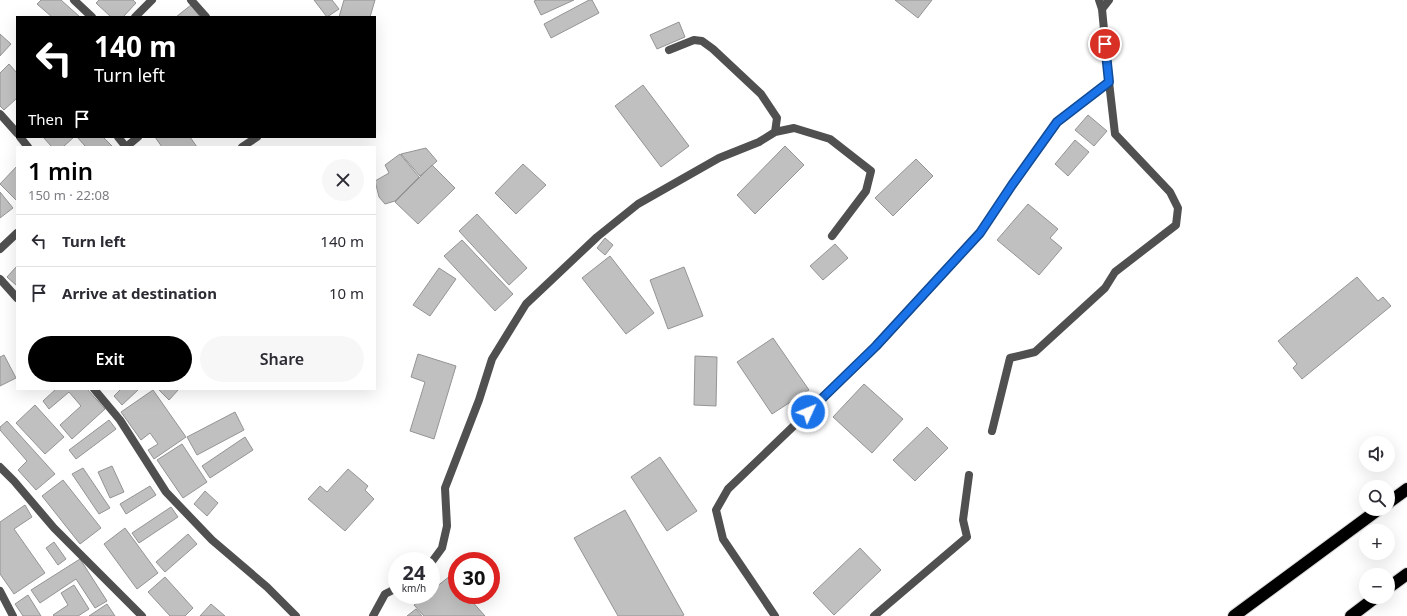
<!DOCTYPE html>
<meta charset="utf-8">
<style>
body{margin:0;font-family:"Noto Sans",sans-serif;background:#f7f7f7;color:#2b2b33;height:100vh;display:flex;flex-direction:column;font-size:15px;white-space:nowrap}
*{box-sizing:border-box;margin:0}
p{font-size:13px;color:#7c7c81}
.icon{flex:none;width:22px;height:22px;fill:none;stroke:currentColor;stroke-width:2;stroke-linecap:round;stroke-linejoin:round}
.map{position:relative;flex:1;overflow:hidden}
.side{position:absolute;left:16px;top:146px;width:360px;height:244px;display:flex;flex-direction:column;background:#fff;border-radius:0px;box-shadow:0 4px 16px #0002}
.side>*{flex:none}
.hud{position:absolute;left:16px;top:16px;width:360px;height:122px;border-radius:0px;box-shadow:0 4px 16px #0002;background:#000;color:#fff;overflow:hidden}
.buttons{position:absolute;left:1359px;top:436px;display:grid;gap:8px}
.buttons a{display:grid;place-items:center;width:36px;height:36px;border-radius:50%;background:#fff;box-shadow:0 4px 16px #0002;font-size:20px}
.speed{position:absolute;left:388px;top:552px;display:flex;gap:8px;font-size:20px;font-weight:700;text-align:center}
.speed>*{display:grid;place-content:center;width:52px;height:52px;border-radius:50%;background:#fff;box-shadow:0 4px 16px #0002;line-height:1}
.speed small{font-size:10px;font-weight:400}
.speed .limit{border:6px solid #d22;background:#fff;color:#111}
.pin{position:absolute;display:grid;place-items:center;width:34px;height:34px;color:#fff;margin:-17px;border:2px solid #fff;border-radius:50%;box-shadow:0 1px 4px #0007}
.me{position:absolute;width:44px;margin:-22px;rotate:46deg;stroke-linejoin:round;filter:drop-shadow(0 0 3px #0008)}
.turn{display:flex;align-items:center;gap:14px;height:84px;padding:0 12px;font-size:18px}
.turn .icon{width:52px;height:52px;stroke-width:2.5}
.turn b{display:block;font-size:28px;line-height:34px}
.then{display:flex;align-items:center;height:38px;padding:0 12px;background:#0003;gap:8px;font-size:15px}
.round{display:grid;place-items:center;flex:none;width:42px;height:42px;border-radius:21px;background:#f7f7f7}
.overview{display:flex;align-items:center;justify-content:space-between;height:68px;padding:0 12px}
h1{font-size:24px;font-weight:600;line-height:30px;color:#000}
.primary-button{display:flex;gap:8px;margin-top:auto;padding:8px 12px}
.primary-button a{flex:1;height:46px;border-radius:24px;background:#000;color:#fff;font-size:16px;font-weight:600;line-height:46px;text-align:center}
.primary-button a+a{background:#f7f7f7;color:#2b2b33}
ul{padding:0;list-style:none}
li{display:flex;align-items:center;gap:12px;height:52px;padding:0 12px;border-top:1px solid #e1e1e2}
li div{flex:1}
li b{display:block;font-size:15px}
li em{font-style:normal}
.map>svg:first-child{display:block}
.building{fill:#c0c0c0;stroke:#949494}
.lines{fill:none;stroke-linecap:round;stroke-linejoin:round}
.highway-casing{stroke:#dbdbdb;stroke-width:14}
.street{stroke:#505050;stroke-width:8}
.highway{stroke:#000;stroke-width:12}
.route-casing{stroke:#114b97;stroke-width:10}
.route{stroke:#1a73e8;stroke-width:7}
</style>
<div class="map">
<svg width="1407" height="616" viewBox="0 0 1407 616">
<rect width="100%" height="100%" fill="#fff"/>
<path class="building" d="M 41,0 L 61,0 L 80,17 L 52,17 L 37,4 Z
M 99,0 L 133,0 L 136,3 L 123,17 L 111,17 L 96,3 Z
M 314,0 L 332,0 L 339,9 L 327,17 Z
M 344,0 L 375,0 L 370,17 L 339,17 Z
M 537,0 L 574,0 L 541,15 L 534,1 Z
M 589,0 L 592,0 L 599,13 L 551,38 L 544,24 Z
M 895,0 L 932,0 L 918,18 Z
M 191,5 L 200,17 L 176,17 Z
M 679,22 L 685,37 L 657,49 L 650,35 Z
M 0,34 L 11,44 L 0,56 Z
M 9,64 L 17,73 L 17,98 L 4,110 L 0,106 L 0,73 Z
M 643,85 L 689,146 L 661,167 L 615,106 Z
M 1088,115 L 1107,131 L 1094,146 L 1075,130 Z
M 43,137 L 74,137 L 63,147 L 52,147 Z
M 77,137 L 103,137 L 113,147 L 86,147 Z
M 155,137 L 190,137 L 197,147 L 162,147 Z
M 1075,140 L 1089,152 L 1068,176 L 1055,164 Z
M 785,146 L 804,165 L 755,214 L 737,195 Z
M 426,148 L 437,161 L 420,176 L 401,154 Z
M 400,154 L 419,177 L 395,201 L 385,204 L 379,197 L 375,181 L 389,173 L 385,165 Z
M 916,159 L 933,176 L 893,216 L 875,198 Z
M 523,164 L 546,185 L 516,214 L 495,193 Z
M 432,165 L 455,188 L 418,224 L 395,202 Z
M 17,166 L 17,201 L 0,184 Z
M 0,192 L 13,208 L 0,218 Z
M 1028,204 L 1058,229 L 1050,238 L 1062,248 L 1039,275 L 997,240 Z
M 477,214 L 527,268 L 509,285 L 459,231 Z
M 605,238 L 613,245 L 605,255 L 597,248 Z
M 462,240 L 513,294 L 495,311 L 444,256 Z
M 835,244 L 848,258 L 823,280 L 810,266 Z
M 610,256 L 654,313 L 626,334 L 582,278 Z
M 17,266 L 17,286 L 7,277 Z
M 684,267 L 703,316 L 668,329 L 650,280 Z
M 439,268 L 456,279 L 430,316 L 413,305 Z
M 1357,277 L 1378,301 L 1383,297 L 1391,306 L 1302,379 L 1293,368 L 1297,364 L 1278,341 Z
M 773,338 L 809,390 L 772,414 L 737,362 Z
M 418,354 L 456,366 L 434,439 L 410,431 L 425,382 L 411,377 Z
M 4,355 L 16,378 L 0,386 L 0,357 Z
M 695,356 L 717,357 L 716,406 L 694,405 Z
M 864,384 L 903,419 L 872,453 L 833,417 Z
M 56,389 L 87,389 L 105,409 L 72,439 L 60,425 L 81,406 L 69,392 L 49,409 L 43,401 Z
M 121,389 L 139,389 L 122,405 L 114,396 Z
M 158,389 L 179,389 L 169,400 Z
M 153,390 L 186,437 L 154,459 L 148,450 L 158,444 L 150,433 L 141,440 L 121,412 Z
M 35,405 L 64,437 L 45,454 L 16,423 Z
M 235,412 L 244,430 L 197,455 L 187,437 Z
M 109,420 L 116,429 L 76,459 L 69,450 Z
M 7,421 L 55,474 L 36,490 L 18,470 L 27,461 L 0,430 L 0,427 Z
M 927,427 L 948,448 L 915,481 L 893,460 Z
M 245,437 L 253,450 L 210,478 L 202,466 Z
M 182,444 L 207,482 L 183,498 L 157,460 Z
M 660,457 L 697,511 L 667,531 L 631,477 Z
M 112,466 L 124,492 L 110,498 L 98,472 Z
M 83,468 L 110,508 L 99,514 L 72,474 Z
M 348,469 L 368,486 L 365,490 L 374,499 L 345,531 L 308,499 L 320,486 L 327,492 Z
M 63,480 L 101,528 L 80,544 L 42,496 Z
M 150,486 L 156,495 L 126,514 L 120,504 Z
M 205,491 L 218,503 L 207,516 L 194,504 Z
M 25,505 L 32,517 L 14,529 L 45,573 L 14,594 L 0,574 L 0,522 Z
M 171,507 L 178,517 L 139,543 L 132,533 Z
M 625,510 L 684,615 L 682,616 L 618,616 L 574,538 Z
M 125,528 L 158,573 L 137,589 L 104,544 Z
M 188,534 L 197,544 L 165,572 L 156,562 Z
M 54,542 L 66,559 L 58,565 L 46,548 Z
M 860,548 L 881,570 L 834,615 L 813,593 Z
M 80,559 L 107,601 L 95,608 L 76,579 L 40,603 L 31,590 Z
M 450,576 L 455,581 L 457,579 L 457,595 L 475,595 L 470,599 L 485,616 L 424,616 L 414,605 L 427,595 L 431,595 L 431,591 Z
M 165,577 L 193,608 L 185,616 L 170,616 L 148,592 Z
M 74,585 L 89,609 L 78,616 L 54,616 L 53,615 L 68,605 L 61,593 Z
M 28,595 L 41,616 L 23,616 L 15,604 Z
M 107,604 L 115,616 L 89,616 Z
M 211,604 L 225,616 L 200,616 Z
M 416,609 L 422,616 L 407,616 Z"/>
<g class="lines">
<g class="highway-casing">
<path id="highway" d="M 1388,503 L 1407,489
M 1388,588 L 1407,574
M 1234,616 L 1379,509
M 1351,616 L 1376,597"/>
</g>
<path class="street" d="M 74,0 L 92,17
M 191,0 L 206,17
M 1102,9 L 1109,0
M 135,17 L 152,0
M 669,50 L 694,40 L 702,41 L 713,49 L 761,94 L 777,118 L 775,132
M 0,114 L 17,133
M 20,137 L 28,147
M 118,137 L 126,147
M 126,147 L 138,137
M 242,147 L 257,137
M 0,249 L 17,233
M 0,279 L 17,298
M 94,389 L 120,420 L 166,492 L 212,540 L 267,587 L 296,616
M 992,431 L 1010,358 L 1035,352 L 1105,288 L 1115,272 L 1176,225 L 1178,208 L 1170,192 L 1115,134 L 1109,82
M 0,467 L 14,481 L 54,528 L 142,616
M 431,563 L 442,548 L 447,526 L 445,488 L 479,400 L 492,359 L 526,304 L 597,237 L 638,204 L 719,158 L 759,142 L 775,132 L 794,128 L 830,139 L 871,171 L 866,191 L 832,236
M 0,591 L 13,616
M 373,616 L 385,594 L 397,588
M 775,616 L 723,539 L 716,510 L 728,489 L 876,347 L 980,233 L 1012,185 L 1057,122 L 1109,82 L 1102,9 L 1099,0
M 874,616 L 967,537 L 963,520 L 969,475"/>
<use href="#highway" class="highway"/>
</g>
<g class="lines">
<g class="route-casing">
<path id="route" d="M 808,412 L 876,346 L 980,233 L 1012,185 L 1057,122 L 1109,82 L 1105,44"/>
</g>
<use href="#route" class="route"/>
</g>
</svg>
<div class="buttons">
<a><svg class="icon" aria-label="sound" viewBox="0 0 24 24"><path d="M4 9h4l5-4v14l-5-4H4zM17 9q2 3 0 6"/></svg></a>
<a><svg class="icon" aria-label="search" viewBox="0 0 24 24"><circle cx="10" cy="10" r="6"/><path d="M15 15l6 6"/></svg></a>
<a>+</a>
<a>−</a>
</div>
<div class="speed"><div>24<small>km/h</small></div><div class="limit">30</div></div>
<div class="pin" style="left:1105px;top:44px;background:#d93025"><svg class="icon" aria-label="arrive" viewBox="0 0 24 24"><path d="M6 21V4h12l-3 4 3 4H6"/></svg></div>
<svg class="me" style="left:808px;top:412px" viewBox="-20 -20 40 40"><circle r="17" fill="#1a73e8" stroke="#fff" stroke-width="3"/><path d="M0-11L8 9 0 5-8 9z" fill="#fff"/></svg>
<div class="hud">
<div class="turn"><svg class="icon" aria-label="left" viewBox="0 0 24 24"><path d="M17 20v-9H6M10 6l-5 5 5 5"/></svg><div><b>140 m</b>Turn left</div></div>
<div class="then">Then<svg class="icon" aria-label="arrive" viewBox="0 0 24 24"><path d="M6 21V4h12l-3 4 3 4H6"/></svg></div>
</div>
<section class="side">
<div class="overview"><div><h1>1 min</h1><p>150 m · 22:08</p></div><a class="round"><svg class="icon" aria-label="close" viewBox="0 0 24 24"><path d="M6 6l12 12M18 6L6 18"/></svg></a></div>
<ul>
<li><svg class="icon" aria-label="left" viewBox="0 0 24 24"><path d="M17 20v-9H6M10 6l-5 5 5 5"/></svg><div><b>Turn left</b></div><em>140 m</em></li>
<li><svg class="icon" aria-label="arrive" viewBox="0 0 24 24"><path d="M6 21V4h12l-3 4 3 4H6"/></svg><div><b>Arrive at destination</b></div><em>10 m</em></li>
</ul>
<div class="primary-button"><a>Exit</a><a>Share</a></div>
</section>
</div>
